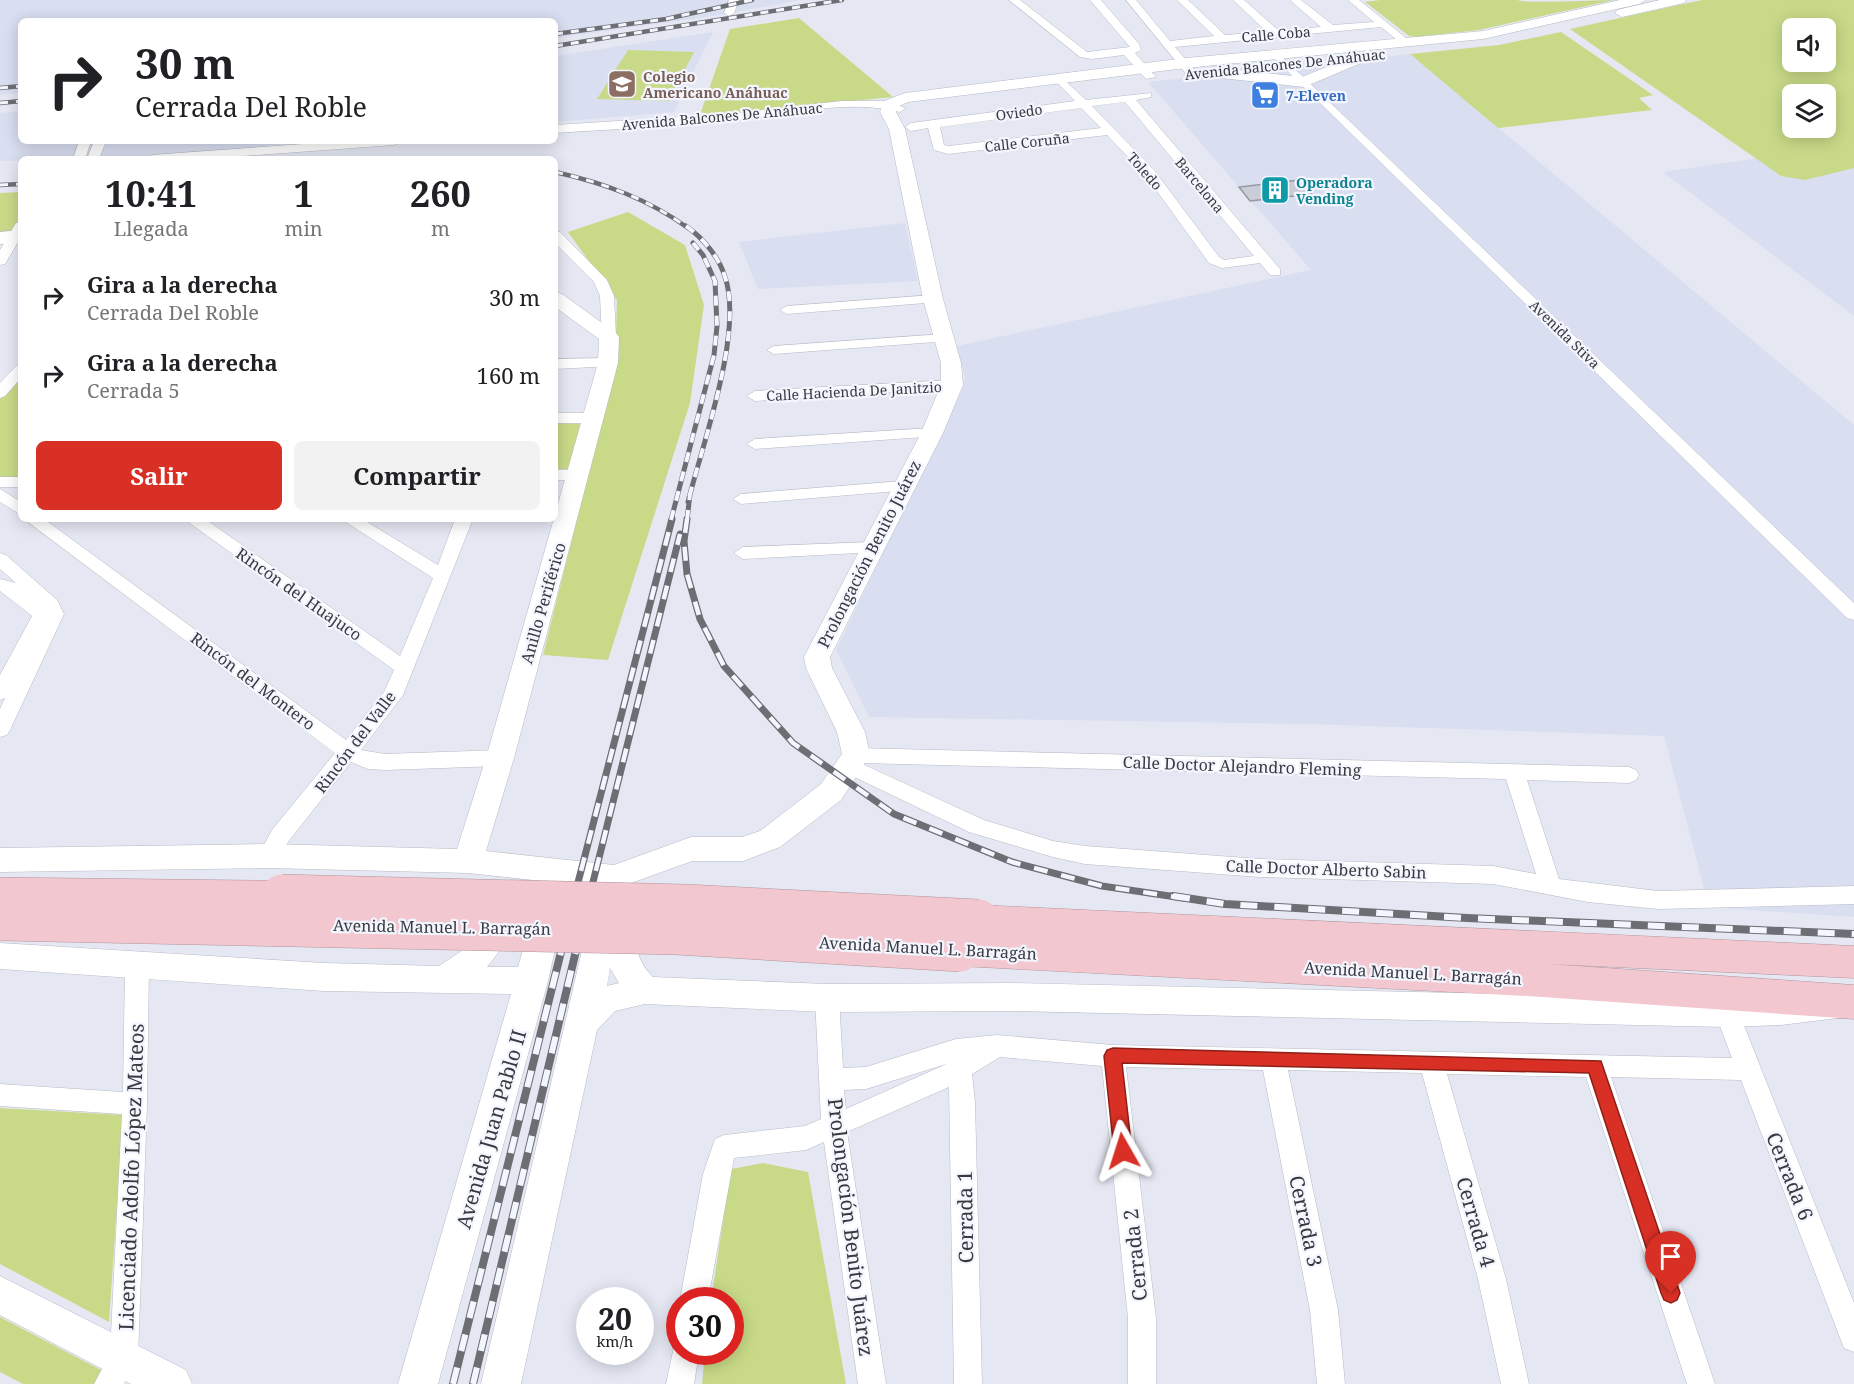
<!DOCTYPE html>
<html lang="es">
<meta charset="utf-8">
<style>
body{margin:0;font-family:"Noto Serif",serif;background:#f2f2f2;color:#202124;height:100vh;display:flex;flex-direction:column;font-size:22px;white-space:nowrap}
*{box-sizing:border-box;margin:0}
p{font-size:20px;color:#757577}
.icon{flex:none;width:33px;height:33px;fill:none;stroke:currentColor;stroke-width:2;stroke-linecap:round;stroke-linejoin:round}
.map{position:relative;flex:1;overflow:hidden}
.sheet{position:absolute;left:18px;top:156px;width:540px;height:366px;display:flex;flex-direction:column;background:#fff;border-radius:9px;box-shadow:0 3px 15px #0003}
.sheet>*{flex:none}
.guide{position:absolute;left:18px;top:18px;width:540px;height:126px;border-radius:9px;box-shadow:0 3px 15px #0003;background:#fff;color:#202124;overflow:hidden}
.buttons{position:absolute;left:1782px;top:18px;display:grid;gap:12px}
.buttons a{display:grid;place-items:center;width:54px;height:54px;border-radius:9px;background:#fff;box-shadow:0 3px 15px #0003;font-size:30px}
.speed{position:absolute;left:576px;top:1287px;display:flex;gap:12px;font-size:30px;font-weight:700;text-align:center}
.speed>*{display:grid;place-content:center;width:78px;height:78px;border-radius:50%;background:#fff;box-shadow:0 3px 15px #0003;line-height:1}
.speed small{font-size:15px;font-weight:400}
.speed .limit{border:9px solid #d22;background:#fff;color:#111}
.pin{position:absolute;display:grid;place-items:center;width:51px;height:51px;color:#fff;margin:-62px -26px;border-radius:50% 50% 50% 0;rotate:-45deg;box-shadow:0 0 6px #0007}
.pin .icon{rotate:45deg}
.me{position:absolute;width:66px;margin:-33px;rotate:354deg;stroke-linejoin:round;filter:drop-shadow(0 0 4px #0008)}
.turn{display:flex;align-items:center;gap:21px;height:126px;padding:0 18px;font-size:27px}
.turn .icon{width:78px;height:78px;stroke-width:2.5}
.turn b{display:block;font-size:42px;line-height:51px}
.eta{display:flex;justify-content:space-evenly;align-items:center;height:102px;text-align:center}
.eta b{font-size:36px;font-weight:700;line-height:42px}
.cta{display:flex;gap:12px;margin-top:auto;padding:12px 18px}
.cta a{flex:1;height:69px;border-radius:9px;background:#d93025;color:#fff;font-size:24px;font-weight:700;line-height:69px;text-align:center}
.cta a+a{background:#f2f2f2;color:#202124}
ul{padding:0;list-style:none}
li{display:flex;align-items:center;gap:18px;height:78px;padding:0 18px}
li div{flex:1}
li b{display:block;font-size:22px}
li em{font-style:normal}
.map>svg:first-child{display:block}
.built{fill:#d9def0}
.green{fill:#c8da88;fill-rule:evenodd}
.building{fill:#caccd7;stroke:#9597a2;stroke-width:1.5}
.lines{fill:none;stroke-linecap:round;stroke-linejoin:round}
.street-casing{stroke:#b7bac5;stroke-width:1}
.secondary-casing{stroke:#b7bac5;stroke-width:1}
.highway-casing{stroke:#b1959c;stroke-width:1}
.street{fill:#fff;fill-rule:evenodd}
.secondary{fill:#fff;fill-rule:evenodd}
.highway{fill:#f2c7cf;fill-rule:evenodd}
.rail-far3-casing{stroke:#6d6e74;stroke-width:4.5}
.rail-far2-casing{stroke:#6d6e74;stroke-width:5}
.rail-far1-casing{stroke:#6d6e74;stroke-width:7}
.rail-casing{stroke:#6d6e74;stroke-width:8}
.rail-far3{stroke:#f3f6ff;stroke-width:3;stroke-dasharray:8;stroke-linecap:butt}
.rail-far2{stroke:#f3f6ff;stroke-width:4;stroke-dasharray:10;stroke-linecap:butt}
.rail-far1{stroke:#f3f6ff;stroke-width:4.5;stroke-dasharray:14;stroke-linecap:butt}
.rail{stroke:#f3f6ff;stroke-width:6;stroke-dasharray:17;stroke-linecap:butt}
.highway-bridge-far1-casing{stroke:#b1959c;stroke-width:34;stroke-linecap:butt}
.highway-bridge-casing{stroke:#b1959c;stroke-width:44;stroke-linecap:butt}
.highway-bridge-far1{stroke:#f2c7cf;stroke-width:33}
.highway-bridge{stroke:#f2c7cf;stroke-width:43}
.route{fill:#d93025;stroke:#8d1f18;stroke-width:1.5}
.labels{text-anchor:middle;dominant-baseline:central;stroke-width:4.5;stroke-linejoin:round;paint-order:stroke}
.far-street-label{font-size:14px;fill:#38393d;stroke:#f3f6ff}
.far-education-label{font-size:14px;font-weight:bold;fill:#785e54;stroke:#f3f6ff;text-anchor:start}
.far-shop-label{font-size:14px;font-weight:bold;fill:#366cbe;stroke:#f3f6ff;text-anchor:start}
.far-culture-label{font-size:14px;font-weight:bold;fill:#0d838f;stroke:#f3f6ff;text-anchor:start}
.street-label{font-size:16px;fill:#38393d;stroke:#f3f6ff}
.near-street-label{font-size:20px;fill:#38393d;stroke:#f3f6ff}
</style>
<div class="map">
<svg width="1854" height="1384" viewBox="0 0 1854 1384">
<rect width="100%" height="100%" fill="#e5e8f3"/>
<path class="built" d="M 0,0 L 800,0 L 720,15 L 555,38 L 555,21 L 21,21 L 21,93 L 0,95 Z
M 713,32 L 674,112 L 555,122 L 555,56 Z
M 1410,54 L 1854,425 L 1854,917 L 1709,907 L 1664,736 L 1308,724 L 869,717 L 836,650 L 962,390 L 965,378 L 957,346 L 1311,270 L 1148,82 Z
M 21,111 L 21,141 L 321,141 L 112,159 L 0,161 L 0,113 Z
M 1854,144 L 1854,316 L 1663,172 Z
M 905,223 L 918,281 L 758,289 L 739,242 Z"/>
<path class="green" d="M 1380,0 L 1518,0 C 1524,4 1599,0 1614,0 L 1479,30 L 1415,37 L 1409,36 L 1365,2 Z
M 1702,0 L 1854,0 L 1854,168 L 1805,180 L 1781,176 L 1570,29 ZM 1792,28 L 1826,28 L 1826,62 L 1792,62 ZM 1792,94 L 1826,94 L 1826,128 L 1792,128 Z
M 799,18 L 893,97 L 712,115 L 701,112 L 730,29 Z
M 1561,32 L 1653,95 L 1639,98 L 1652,110 L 1498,128 L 1410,54 L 1499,45 Z
M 628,50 L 694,52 L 669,101 L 597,99 Z
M 21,192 L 21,221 L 9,234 L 0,234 L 0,193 Z
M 628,212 L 685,245 L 704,305 L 690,403 L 608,660 L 543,655 L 615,367 L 617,300 L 568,232 Z
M 18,380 L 21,380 L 21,477 L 0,478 L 0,399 Z
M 555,423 L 584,424 L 572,469 L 555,469 Z
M 0,1108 L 123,1115 L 109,1322 L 0,1264 Z
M 763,1163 L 808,1172 L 846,1384 L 702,1384 L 705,1352 L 730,1352 L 730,1300 L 711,1300 L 731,1169 Z
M 0,1317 L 103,1371 L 95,1384 L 23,1384 L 0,1372 Z"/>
<path class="building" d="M 1299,180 L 1312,194 L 1250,201 L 1239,187 Z"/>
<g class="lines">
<g class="street-casing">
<path id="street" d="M 729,0 L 739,0 L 734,13 L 729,16 L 724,13 Z
M 1009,0 L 1020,0 L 1087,52 L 1130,47 L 1090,0 L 1101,0 L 1139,44 L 1141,50 L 1135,53 L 1156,77 L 1146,79 L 1124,55 L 1092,59 L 1080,57 Z
M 1126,0 L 1136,0 L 1170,41 L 1214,36 L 1177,0 L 1188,0 L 1225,35 L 1267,32 L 1233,0 L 1244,0 L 1278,30 L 1321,27 L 1290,0 L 1301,0 L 1333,25 L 1374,22 L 1348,0 L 1359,0 L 1411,42 L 1402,44 L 1381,27 L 1175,47 L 1198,74 L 1192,77 L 1188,76 Z
M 1277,52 L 1854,603 L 1854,620 L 1847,618 L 1273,57 L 1271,55 Z
M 1060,76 L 1086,100 L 1151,93 L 1151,97 L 1136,100 L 1280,269 L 1280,275 L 1270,275 L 1260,263 L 1222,268 L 1209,263 L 1146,176 L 1107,135 L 948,154 L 934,150 L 928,128 L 911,131 L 905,127 L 911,123 L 1075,101 L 1054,79 ZM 1125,102 L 1254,256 L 1224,260 L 1219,257 L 1154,170 L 1092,106 ZM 1081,108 L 1101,128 L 949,146 L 944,145 L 940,127 Z
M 842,101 L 885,101 L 906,108 L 900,112 C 844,98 784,116 728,122 C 670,127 613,129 555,133 L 555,125 L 728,114 Z
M 79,141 L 91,141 L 85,159 L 73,159 Z
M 94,141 L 106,141 L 99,159 L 87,159 Z
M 345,141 L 400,141 L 394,145 L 202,159 L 146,159 L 152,155 Z
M 21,222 L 21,237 L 5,264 L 0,265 L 0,250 L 16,223 Z
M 555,231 L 560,232 L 607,280 L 614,296 L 616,337 L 614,340 L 609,341 L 602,337 L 600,296 L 594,282 L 555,243 Z
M 933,295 L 940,299 L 938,302 L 787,314 L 780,310 L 787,306 Z
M 944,334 L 951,338 L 949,341 L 774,354 L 767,350 L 774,346 Z
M 608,358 L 613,360 L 616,363 L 613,366 L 555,369 L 555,359 Z
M 21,364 L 21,378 L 5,396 L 0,398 L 0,383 L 16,366 Z
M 952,380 L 960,385 L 957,388 L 755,401 L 747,396 L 755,391 Z
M 555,413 L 595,413 L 603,418 L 595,423 L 555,423 Z
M 932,428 L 938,430 L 940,433 L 938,436 L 755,449 L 747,444 L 755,439 Z
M 555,470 L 579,470 L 587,475 L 579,480 L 555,480 Z
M 0,477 L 21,477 L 21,487 L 0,487 Z
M 903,481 L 909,482 L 911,486 L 909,490 L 741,504 L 733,499 L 741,494 Z
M 0,489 L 21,502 L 21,515 L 0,502 Z
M 24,519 L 44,519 L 346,740 L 384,692 L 394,670 L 184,519 L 205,519 L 400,656 L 433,578 L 341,519 L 362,519 L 438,565 L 455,519 L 473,519 L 403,695 L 361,750 L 385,754 L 500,750 L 507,753 L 510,758 L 507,763 L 500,766 L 385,770 L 368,769 L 351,762 L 288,842 L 277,862 L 269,865 L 261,862 L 258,856 L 272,830 L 335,753 Z
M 872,542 L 878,544 L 881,548 L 878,552 L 743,559 L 734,553 L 743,547 Z
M 0,553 L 6,555 L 57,600 L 64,614 L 10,730 L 7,735 L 0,737 L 0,709 L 5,698 L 0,700 L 0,675 L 32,616 L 0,591 L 0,579 L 16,583 L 0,569 Z
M 856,748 L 1629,767 L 1636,770 L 1639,775 L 1636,780 L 1629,783 L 1527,780 L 1559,879 L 1658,891 L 1854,886 L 1854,904 L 1658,909 L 1588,902 L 1493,884 L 1260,877 L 1085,864 L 1053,857 L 969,832 L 844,772 L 841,767 L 849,760 L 846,755 L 849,750 ZM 860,763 L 1506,779 L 1536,874 L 1493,866 L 1260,859 L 1085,846 L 1053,841 L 984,820 Z
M 137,956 L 145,959 L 149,966 L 147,1104 L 138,1358 L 124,1384 L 94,1384 L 110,1354 L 122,1114 L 0,1106 L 0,1084 L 123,1092 L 125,966 L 129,959 Z
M 827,988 L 835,991 L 839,998 L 843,1068 L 866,1067 L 956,1039 L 997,1035 L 1113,1045 L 1732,1058 L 1715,1013 L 1719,1006 L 1727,1003 L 1735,1006 L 1739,1013 L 1854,1303 L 1854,1352 L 1844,1348 L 1741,1080 L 1611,1077 L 1715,1384 L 1687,1384 L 1586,1077 L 1447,1074 L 1506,1279 L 1529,1384 L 1501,1384 L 1478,1279 L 1422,1073 L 1288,1070 L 1338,1310 L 1345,1384 L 1317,1384 L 1310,1310 L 1263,1070 L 1126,1067 L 1156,1318 L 1156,1384 L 1128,1384 L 1128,1318 L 1102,1066 L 1000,1057 L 972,1074 L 975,1102 L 982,1384 L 954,1384 L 949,1087 L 847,1132 L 886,1384 L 858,1384 L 824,1142 L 806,1150 L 734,1158 L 708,1300 L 680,1300 L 703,1174 L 715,1139 L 724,1135 L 805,1126 L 821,1119 L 815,998 L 819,991 ZM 946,1064 L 940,1067 L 846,1109 L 844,1090 L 866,1089 Z
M 680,1340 L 680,1352 L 699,1352 L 694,1384 L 666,1384 L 675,1342 Z"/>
</g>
<g class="secondary-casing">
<path id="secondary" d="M 1620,0 L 1646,0 L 1639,4 L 1483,39 L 1186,68 L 908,102 L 897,107 L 896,112 L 905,129 L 943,299 L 961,363 L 963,385 L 943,433 L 830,657 L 832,668 L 865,732 L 870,755 L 841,800 L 780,847 L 743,861 L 692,861 L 615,889 L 468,873 L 269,868 L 0,872 L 0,848 L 269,844 L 457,849 L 486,758 L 598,363 L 599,339 L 555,307 L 555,292 L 562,294 L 616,333 L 619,337 L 618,363 L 514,758 L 486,851 L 614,865 L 691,837 L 742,837 L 760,831 L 821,784 L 842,754 L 837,732 L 806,668 L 804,657 L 921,433 L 941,385 L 941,363 L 923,299 L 889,129 L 880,112 L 884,101 L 905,93 L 1186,58 L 1483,31 Z
M 1660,0 L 1686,0 L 1684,3 L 1622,17 L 1615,13 L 1617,10 Z
M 1368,50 L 1373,52 L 1376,55 L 1373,58 L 1304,87 L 1212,77 L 1204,72 L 1212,67 L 1302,77 Z
M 21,230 L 21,242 L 0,244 L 0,232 Z
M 606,903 L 628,908 C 641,933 628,952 653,977 L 827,984 L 1011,983 L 1727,999 L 1781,997 L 1854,988 L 1854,1016 L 1781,1025 L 1727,1027 L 1011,1011 L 827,1012 L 645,1004 L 615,1011 L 597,1030 L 521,1384 L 481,1384 L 590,916 L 595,907 ZM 610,968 L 619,983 L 607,986 Z
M 546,904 L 557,908 L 562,917 L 548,981 L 438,1384 L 398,1384 L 511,994 L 324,991 L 0,969 L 0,943 L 324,963 L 439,966 L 460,952 L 473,939 L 489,909 L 500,905 L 511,909 L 516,918 L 501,949 L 487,967 L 518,967 L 535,908 Z
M 0,1276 L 186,1370 L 192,1384 L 131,1384 L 0,1315 Z"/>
</g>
<g class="highway-casing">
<path id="highway" d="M 978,905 L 1854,946 L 1854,978 L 1548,964 L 1854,985 L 1854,1019 L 1528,996 L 960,966 L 946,961 L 941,950 L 946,939 L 960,934 L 972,934 L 965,932 L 959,921 L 965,910 Z"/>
</g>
<use href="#street" class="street"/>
<use href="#secondary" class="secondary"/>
<use href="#highway" class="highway"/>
<g class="rail-far3-casing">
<path id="rail-far3" d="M 555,34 L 666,19 L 752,0
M 555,46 L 842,0
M 0,88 L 21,86
M 0,103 L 21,101
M 555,172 C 604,183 648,199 688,228
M 0,185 L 21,184"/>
</g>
<g class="rail-far2-casing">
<path id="rail-far2" d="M 686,226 C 703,238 719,257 725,277 C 744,332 702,445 688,502
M 671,520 L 714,355 L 717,326 L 715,281 L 703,255 L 693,243
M 687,520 L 690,494"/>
</g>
<g class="rail-far1-casing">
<path id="rail-far1" d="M 687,519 L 684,541 L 687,574 L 700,619 L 724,666 L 793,743 L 894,814 L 1012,862 L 1102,886 L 1183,898
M 574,898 L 672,519
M 589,898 L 680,534"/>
</g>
<g class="rail-casing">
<path id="rail" d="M 1173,896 L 1225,904 L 1467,918 L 1854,934
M 453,1384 L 575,896
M 473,1384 L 589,896"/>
</g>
<use href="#rail-far3" class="rail-far3"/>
<use href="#rail-far2" class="rail-far2"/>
<use href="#rail-far1" class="rail-far1"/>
<use href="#rail" class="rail"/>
<g class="highway-bridge-far1-casing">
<path id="highway-bridge-far1" d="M 0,894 L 345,898"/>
</g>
<g class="highway-bridge-casing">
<path id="highway-bridge" d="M 282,896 L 686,906 L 978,921
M 0,919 L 676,933 L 960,950"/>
</g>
<use href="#highway-bridge-far1" class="highway-bridge-far1"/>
<use href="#highway-bridge" class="highway-bridge"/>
</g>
<path class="route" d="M 1113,1048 L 1601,1061 L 1680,1293 L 1677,1300 L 1671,1303 L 1664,1300 L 1661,1293 L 1589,1073 L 1122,1063 L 1132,1151 L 1130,1157 L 1123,1159 L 1117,1157 L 1114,1151 L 1104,1056 L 1107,1050 Z"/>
<defs>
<g id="school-square" transform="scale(1.5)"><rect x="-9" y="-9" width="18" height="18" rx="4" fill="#8d6e63" stroke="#f3f6ff"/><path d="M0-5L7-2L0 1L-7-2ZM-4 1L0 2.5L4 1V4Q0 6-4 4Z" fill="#fff"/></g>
<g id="supermarket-square" transform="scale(1.5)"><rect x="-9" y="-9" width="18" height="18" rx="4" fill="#3f7fe0" stroke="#f3f6ff"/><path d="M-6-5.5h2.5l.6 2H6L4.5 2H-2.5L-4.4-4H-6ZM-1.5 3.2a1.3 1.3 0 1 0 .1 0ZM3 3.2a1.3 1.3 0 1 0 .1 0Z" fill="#fff"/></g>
<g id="building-square" transform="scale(1.5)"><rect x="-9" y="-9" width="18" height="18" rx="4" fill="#0f9aa8" stroke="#f3f6ff"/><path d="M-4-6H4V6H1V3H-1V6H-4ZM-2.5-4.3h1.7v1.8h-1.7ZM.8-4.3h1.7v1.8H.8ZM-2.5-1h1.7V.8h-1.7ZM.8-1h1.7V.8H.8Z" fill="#fff"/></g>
</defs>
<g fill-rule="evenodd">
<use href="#school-square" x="622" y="84"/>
<use href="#supermarket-square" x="1265" y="95"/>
<use href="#building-square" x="1275" y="190"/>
</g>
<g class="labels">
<g class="far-street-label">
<text transform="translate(1276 34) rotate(-5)">Calle Coba</text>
<text transform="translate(1285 64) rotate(-6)">Avenida Balcones De Anáhuac</text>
<text transform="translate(1019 112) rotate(-8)">Oviedo</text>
<text transform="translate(722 116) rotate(-5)">Avenida Balcones De Anáhuac</text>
<text transform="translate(1027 142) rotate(-6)">Calle Coruña</text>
<text transform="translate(1145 171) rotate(49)">Toledo</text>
<text transform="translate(1200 185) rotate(50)">Barcelona</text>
<text transform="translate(1565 334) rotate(44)">Avenida Stiva</text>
<text transform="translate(854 391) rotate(-3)">Calle Hacienda De Janitzio</text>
</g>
<g class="far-education-label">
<text x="643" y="76">Colegio<tspan x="643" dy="16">Americano Anáhuac</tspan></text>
</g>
<g class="far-shop-label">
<text x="1286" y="95">7-Eleven</text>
</g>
<g class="far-culture-label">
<text x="1296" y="182">Operadora<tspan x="1296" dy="16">Vending</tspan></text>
</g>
<g class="street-label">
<text transform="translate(869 554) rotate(-63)">Prolongación Benito Juárez</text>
<text transform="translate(299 594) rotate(35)">Rincón del Huajuco</text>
<text transform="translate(543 603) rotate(-74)">Anillo Periférico</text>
<text transform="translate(253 681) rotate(37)">Rincón del Montero</text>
<text transform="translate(355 742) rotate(-53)">Rincón del Valle</text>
<text transform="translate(1242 766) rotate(2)">Calle Doctor Alejandro Fleming</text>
<text transform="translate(1326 869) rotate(2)">Calle Doctor Alberto Sabin</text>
<text transform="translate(442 927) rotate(1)">Avenida Manuel L. Barragán</text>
<text transform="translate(928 948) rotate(3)">Avenida Manuel L. Barragán</text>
<text transform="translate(1413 973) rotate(3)">Avenida Manuel L. Barragán</text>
</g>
<g class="near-street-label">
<text transform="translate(491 1129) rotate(-74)">Avenida Juan Pablo II</text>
<text transform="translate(1790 1176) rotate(68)">Cerrada 6</text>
<text transform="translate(131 1177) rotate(-88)">Licenciado Adolfo López Mateos</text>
<text transform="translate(965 1217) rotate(-91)">Cerrada 1</text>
<text transform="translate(1306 1221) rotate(78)">Cerrada 3</text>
<text transform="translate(1476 1222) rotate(74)">Cerrada 4</text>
<text transform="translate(851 1227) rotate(83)">Prolongación Benito Juárez</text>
<text transform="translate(1135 1255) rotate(-96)">Cerrada 2</text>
</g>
</g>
</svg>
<div class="buttons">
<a><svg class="icon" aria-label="sound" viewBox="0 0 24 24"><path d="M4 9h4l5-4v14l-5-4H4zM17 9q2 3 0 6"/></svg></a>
<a><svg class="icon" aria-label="layers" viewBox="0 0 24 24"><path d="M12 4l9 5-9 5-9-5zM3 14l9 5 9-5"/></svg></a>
</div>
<div class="speed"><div>20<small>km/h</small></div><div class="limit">30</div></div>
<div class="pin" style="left:1671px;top:1293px;background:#d93025"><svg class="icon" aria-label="arrive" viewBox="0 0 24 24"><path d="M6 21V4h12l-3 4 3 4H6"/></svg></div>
<svg class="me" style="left:1123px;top:1151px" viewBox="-20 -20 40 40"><path d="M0-17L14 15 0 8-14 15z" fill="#d93025" stroke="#fff" stroke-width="4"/></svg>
<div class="guide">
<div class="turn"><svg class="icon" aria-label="right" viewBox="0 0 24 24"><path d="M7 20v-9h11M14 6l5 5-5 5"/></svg><div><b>30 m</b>Cerrada Del Roble</div></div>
</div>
<section class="sheet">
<div class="eta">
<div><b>10:41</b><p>Llegada</p></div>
<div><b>1</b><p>min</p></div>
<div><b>260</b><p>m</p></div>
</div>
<ul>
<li><svg class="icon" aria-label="right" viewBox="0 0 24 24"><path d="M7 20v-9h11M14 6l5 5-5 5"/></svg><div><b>Gira a la derecha</b><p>Cerrada Del Roble</p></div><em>30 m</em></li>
<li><svg class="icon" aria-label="right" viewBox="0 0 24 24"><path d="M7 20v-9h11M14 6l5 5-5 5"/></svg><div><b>Gira a la derecha</b><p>Cerrada 5</p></div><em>160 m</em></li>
</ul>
<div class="cta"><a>Salir</a><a>Compartir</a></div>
</section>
</div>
